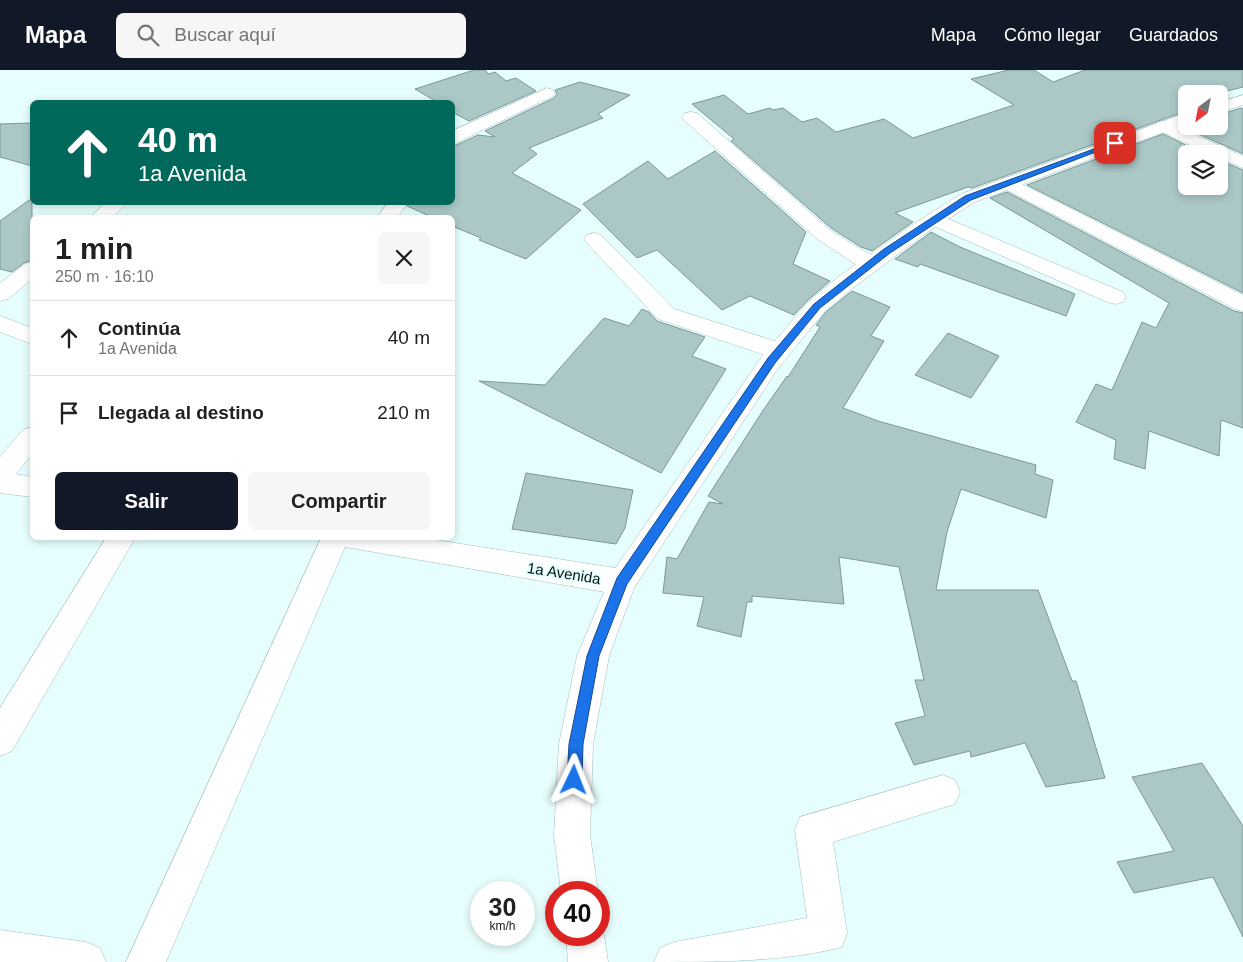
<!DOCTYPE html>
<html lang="es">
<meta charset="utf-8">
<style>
body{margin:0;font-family:Helvetica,sans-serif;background:#f6f6f6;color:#202124;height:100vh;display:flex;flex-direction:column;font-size:19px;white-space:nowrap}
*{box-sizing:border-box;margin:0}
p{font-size:16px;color:#757577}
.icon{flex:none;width:28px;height:28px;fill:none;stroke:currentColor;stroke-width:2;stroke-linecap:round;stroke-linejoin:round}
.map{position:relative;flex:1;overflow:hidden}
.drawer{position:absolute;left:30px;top:145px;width:425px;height:325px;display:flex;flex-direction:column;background:#fff;border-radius:8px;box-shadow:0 2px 8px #0003}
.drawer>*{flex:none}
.guide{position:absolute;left:30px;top:30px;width:425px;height:105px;border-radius:8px;box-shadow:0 2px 8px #0003;background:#00695c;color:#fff;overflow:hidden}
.needle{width:32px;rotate:212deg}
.tools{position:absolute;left:1178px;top:15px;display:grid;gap:10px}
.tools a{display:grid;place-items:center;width:50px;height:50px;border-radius:8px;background:#fff;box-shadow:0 2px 8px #0003;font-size:25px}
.speed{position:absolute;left:470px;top:811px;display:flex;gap:10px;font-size:25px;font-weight:700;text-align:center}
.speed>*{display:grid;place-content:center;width:65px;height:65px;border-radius:50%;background:#fff;box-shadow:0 2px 8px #0003;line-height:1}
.speed small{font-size:12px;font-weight:400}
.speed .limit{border:8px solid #d22;background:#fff;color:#111}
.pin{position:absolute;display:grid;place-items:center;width:42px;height:42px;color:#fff;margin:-21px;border-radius:10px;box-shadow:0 2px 8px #0006}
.me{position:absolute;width:55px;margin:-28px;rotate:2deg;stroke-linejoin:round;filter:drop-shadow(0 0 4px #0008)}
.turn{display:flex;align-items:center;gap:18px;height:105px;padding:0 25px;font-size:22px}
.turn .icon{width:65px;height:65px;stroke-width:2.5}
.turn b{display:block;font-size:35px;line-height:42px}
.round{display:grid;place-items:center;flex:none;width:52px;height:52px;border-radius:8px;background:#f6f6f6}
.summary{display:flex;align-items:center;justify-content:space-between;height:85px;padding:0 25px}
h1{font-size:30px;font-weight:700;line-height:38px}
.button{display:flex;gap:10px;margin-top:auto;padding:10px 25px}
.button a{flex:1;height:58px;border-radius:8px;background:#111827;color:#fff;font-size:20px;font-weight:700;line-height:58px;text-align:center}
.button a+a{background:#f6f6f6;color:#202124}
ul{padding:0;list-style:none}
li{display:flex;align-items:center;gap:15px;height:75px;padding:0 25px;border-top:1px solid #e0e0e0}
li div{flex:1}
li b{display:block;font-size:19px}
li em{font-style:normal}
header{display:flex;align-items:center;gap:30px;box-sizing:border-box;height:70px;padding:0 25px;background:#111827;color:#fff}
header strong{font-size:24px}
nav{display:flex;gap:28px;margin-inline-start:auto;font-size:18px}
.search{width:350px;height:45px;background:#f6f6f6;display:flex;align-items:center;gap:12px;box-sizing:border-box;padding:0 18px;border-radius:8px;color:#757577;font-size:19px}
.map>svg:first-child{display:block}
.building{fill:#abc8c7;stroke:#7c9797}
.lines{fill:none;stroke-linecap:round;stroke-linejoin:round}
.minor-casing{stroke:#a3bfbe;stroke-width:1}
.tertiary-casing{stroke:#a3bfbe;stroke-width:1}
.minor{fill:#fff;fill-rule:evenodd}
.tertiary{fill:#fff;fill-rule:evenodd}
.route{fill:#1a73e8;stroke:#114b97}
.labels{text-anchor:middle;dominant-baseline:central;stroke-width:4.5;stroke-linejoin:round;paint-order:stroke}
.street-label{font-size:15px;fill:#091414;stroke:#e6fefd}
</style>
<header>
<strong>Mapa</strong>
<div class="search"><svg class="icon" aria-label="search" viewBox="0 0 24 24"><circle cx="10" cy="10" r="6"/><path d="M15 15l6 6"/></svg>Buscar aquí</div>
<nav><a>Mapa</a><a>Cómo llegar</a><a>Guardados</a></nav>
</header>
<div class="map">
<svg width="1243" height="892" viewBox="0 0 1243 892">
<rect width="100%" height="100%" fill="#e6fefd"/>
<path class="building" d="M 474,0 L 485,0 L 489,4 L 495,2 L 506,11 L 516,8 L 536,21 L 469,51 L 452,42 L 452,32 L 437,32 L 415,19 Z
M 1009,0 L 1034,0 L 1053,12 L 1085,0 L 1243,0 L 1243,17 L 1215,24 L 1186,24 L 1186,41 L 972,118 L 968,117 L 895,143 L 913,152 L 872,181 L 861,177 L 831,158 L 731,71 L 734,69 L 692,34 L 724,25 L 748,44 L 770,38 L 773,40 L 783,38 L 802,52 L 817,48 L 836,62 L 884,49 L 913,68 L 1014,35 L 971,9 Z
M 580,12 L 630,25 L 598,44 L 603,48 L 529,78 L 537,84 L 512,103 L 581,140 L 526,189 L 479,170 L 481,168 L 452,156 L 452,148 L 434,148 L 407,136 L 410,132 L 452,132 L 452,77 L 478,65 L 495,67 L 485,61 L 554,28 L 557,24 L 555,20 Z
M 1241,38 L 1243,39 L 1243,84 L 1183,57 L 1219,56 L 1219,45 Z
M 32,53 L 32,96 L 0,87 L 0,54 Z
M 1163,64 L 1204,84 L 1186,84 L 1186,116 L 1219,116 L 1219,90 L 1243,100 L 1243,223 L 1027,115 Z
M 715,81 L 806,162 L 793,194 L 830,211 L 808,230 L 794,245 L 750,226 L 722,240 L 657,180 L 637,188 L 583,134 L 648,91 L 668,109 Z
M 1007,122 L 1234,241 L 1243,243 L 1243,358 L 1221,350 L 1219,386 L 1149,361 L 1145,399 L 1114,389 L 1116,370 L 1076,352 L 1096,314 L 1112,320 L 1142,252 L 1156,258 L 1169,233 L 990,128 Z
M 32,128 L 32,190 L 24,193 L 12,202 L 0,199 L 0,151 Z
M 931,162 L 960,177 L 1075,224 L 1066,246 L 920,194 L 918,197 L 895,189 Z
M 852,221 L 890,237 L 871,266 L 884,271 L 843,338 L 878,351 L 1036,395 L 1035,404 L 1053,410 L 1046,448 L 961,419 L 947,462 L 936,520 L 1038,520 L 1072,611 L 1076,611 L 1105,708 L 1046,717 L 1025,673 L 971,687 L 970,681 L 914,695 L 895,653 L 925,646 L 915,610 L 924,610 L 899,497 L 839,487 L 844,534 L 752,526 L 752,532 L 747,532 L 741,567 L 697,556 L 704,527 L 663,523 L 667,487 L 677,489 L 709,432 L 723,434 L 708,426 L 764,339 L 787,306 L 788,307 L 820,257 L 816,255 L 826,242 Z
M 642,239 L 649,242 L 657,251 L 705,267 L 692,286 L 726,299 L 661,403 L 479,311 L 545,315 L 604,248 L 629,256 Z
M 948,263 L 999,286 L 971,328 L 915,305 Z
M 526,403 L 633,420 L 625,458 L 616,474 L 512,459 Z
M 1202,693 L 1243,756 L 1243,867 L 1213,807 L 1134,823 L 1117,792 L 1174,781 L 1132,707 Z"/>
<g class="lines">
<g class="minor-casing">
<path id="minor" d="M 547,18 L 553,20 L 555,23 L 553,26 L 452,75 L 452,61 Z
M 691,42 L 697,43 L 830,160 L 877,189 L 880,194 L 877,199 L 870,201 L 863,199 L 816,168 L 685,51 L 682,47 L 685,43 Z
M 1164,51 L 1243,86 L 1243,98 L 1219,88 L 1219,84 L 1209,84 L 1158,60 L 1155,56 L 1158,52 Z
M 1008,107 L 1243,225 L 1243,241 L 1235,239 L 1001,117 L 999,113 L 1001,109 Z
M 106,132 L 128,132 L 112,148 L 90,148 Z
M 388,132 L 408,132 L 397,148 L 377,148 Z
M 934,143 L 1123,222 L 1126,227 L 1123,232 L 1115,234 L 1107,232 L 927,153 L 924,149 L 927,145 Z
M 594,163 L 601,165 L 674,239 L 787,275 L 791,281 L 787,287 L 779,289 L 771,287 L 658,249 L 587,173 L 584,169 L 587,165 Z
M 32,192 L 32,209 L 8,229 L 0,231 L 0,213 L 25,194 Z
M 0,246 L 32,258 L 32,274 L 0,262 Z
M 32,357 L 32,384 L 16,404 L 32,407 L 32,427 L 0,423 L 0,387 L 23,360 Z
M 106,468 L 135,468 L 12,681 L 0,686 L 0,638 Z
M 321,468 L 423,468 L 622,499 L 632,503 L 637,512 L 632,521 L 622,525 L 345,477 L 166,892 L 126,892 Z
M 943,705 L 955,710 L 960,722 L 955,734 L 833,772 L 847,863 L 842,877 C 784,892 715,892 654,892 L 660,878 L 674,872 L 807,848 L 795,760 L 800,747 Z
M 0,860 L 86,872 L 100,878 L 106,892 L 0,892 Z"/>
</g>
<g class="tertiary-casing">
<path id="tertiary" d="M 1243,25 L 1243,35 L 1219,43 L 1219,33 Z
M 1186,43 L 1186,54 L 975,132 L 929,161 L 854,217 L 825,241 L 779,297 L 634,518 L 609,586 L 593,674 L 590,765 L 598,822 L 561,822 L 554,765 L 559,674 L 577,586 L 612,503 L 763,285 L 809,231 L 838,207 L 915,153 L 961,124 Z
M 599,852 L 604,865 L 608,892 L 568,892 L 566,865 L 599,865 Z"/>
</g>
<use href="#minor" class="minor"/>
<use href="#tertiary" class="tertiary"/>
</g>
<path class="route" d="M 1113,72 L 1119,73 L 971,130 L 890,183 L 820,238 L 775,293 L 627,514 L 599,586 L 583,674 L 582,710 L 580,716 L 574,718 L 569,716 L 567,710 L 569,674 L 587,586 L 617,508 L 768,288 L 814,234 L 884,179 L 965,126 Z"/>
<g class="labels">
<g class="street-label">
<text transform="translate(564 503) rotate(9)">1a Avenida</text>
</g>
</g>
</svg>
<div class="tools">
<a><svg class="needle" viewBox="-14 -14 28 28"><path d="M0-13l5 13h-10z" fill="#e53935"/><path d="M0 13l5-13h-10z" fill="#757577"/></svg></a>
<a><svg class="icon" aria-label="layers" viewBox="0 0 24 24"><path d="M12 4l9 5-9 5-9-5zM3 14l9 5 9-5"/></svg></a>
</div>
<div class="speed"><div>30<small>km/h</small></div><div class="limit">40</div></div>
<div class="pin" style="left:1115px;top:73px;background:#d93025"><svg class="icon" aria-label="arrive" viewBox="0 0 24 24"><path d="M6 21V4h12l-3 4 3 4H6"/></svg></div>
<svg class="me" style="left:574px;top:710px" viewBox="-20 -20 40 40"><path d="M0-17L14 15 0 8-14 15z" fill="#1a73e8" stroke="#fff" stroke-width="4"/></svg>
<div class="guide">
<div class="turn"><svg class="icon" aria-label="ahead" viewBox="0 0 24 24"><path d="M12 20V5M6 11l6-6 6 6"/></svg><div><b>40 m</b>1a Avenida</div></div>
</div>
<section class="drawer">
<div class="summary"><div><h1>1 min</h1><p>250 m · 16:10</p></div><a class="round"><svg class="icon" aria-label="close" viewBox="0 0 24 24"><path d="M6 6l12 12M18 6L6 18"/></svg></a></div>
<ul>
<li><svg class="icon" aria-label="ahead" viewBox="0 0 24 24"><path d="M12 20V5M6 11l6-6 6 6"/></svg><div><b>Continúa</b><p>1a Avenida</p></div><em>40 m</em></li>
<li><svg class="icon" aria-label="arrive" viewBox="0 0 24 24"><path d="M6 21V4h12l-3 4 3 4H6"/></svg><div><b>Llegada al destino</b></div><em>210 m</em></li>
</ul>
<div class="button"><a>Salir</a><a>Compartir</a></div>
</section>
</div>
